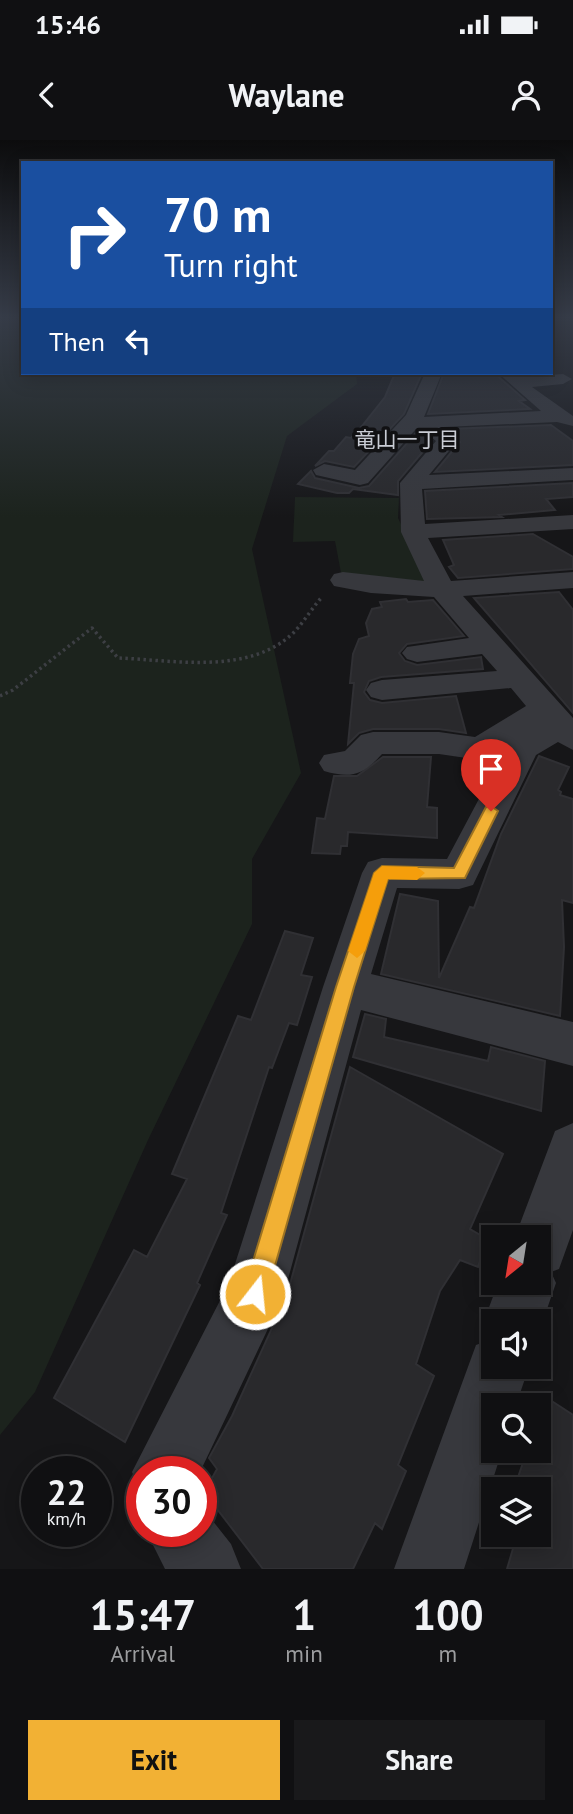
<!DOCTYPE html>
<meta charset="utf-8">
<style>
body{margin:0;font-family:"PT Sans","Noto Sans JP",sans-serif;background:#19191b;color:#f1f3f6;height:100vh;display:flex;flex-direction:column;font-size:26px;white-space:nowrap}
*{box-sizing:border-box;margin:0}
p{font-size:23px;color:#9c9d9f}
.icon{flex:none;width:38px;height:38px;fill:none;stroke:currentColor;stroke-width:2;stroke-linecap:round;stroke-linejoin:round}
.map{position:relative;height:1429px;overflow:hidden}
.details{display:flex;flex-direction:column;background:#101012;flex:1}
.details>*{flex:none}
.banner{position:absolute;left:21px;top:21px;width:532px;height:214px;border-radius:0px;box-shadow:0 4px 18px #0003,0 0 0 2px #303032;background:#1a4fa0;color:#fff;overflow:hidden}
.needle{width:46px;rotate:210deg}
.controls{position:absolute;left:481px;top:1085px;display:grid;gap:14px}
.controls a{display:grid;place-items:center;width:70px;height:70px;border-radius:0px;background:#101012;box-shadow:0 4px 18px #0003,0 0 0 2px #303032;font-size:35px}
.speed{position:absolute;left:21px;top:1316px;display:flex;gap:14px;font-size:35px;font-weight:700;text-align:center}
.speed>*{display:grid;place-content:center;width:91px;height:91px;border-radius:50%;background:#101012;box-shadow:0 4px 18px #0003,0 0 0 2px #303032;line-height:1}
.speed small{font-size:18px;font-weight:400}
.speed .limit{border:10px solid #d22;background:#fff;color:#111}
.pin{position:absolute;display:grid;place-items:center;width:60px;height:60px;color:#fff;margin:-72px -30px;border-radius:50% 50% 50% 0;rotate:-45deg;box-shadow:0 0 7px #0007}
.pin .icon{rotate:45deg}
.me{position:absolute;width:77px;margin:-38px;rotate:16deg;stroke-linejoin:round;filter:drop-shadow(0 0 5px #0008)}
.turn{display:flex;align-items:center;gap:24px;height:147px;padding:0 28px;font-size:32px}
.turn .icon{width:91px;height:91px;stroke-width:2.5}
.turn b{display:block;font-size:49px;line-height:60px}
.then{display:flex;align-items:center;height:66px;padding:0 28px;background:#0003;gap:14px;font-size:26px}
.eta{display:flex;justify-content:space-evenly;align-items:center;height:119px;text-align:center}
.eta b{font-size:42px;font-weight:700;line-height:49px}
.action{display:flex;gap:14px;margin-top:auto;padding:14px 28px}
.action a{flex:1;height:80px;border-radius:0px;background:#f2b134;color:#111;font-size:28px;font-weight:700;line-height:80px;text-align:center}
.action a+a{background:#19191b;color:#f1f3f6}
.status{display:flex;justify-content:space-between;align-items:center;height:49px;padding:0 35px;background:#101012;direction:ltr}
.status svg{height:19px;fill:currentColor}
header{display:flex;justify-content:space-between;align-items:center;height:91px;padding:0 28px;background:#101012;font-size:32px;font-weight:700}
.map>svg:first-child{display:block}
.green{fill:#1c231d}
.building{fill:#29292c;stroke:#303034;stroke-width:2}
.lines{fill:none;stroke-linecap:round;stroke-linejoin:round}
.path{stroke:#3d3f44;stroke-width:3.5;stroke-dasharray:2.5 3.5;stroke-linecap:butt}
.minor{fill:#37383d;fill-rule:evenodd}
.route{fill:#f2b134;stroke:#9d7322;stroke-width:2}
.slow{fill:#f59e0b}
.labels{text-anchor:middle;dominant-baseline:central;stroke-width:7;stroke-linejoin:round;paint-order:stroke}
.far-neighbourhood-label{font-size:21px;fill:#c9ccd4;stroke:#111113}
</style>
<div class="status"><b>15:46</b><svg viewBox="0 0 49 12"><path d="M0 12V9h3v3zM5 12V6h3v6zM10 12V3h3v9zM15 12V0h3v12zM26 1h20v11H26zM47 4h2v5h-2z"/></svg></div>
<header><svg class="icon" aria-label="back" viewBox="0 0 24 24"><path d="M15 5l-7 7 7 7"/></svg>Waylane<svg class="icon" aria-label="person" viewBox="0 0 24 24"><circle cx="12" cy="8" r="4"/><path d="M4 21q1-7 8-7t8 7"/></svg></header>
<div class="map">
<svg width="573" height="1429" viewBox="0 0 573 1429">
<rect width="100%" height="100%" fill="#161618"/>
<path class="green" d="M 0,177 L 23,177 L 23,233 L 356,233 L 357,244 L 287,296 L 252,409 L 301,633 L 252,719 L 252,784 L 148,1000 L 35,1252 L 0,1295 Z
M 295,357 L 399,358 L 398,378 L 429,442 L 341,433 L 335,401 L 293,402 Z"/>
<path class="building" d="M 395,233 L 422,233 L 404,274 L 354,327 L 325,321 L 315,326 L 329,311 L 334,311 L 346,297 L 351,298 L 362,286 L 385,257 Z
M 444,233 L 494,233 L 525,260 L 519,261 L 530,269 L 428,274 Z
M 551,285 L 573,301 L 573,325 L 435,332 L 460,302 L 450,289 Z
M 417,292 L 432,301 L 398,341 L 398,355 L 353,349 L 349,353 L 337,353 L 298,344 L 311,331 L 315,338 L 359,348 L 369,346 Z
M 573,343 L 573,357 L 546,359 L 555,370 L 499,375 L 502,377 L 427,379 L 425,351 Z
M 533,394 L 573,417 L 573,429 L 458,438 L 449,427 L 454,425 L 443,400 Z
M 559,452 L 573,470 L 573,573 L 474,458 Z
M 406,459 L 408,462 L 433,460 L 464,496 L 407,504 L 399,513 L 405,521 L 417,525 L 481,517 L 483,529 L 381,537 L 369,541 L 364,552 L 370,560 L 382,563 L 456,556 L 466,593 L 439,589 L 373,589 L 359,593 L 348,604 L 354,543 L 350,543 L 353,514 L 359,499 L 369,496 L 366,483 L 372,469 L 382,467 L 380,462 Z
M 539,616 L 569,627 L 558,650 L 561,652 L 560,655 L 573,659 L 573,763 L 562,760 L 564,807 L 560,876 L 381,834 L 400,754 L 438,761 L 439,838 L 470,767 L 474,768 L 501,694 Z
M 383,617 L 431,617 L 427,667 L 437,668 L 437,698 L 348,692 L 347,706 L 341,706 L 340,714 L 312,713 L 317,678 L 325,679 L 334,636 L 357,636 Z
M 285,791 L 313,798 L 301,835 L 312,837 L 297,885 L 289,883 L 272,928 L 269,927 L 221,1073 L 227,1075 L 197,1143 L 200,1145 L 125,1302 L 54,1258 L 134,1110 L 147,1117 L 187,1039 L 172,1034 L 238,876 L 251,880 Z
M 365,874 L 386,879 L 384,897 L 488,921 L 491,907 L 545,921 L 541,971 L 353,917 Z
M 350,927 L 503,1014 L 470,1089 L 487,1099 L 478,1127 L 460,1120 L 440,1151 L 416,1224 L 434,1236 L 398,1325 L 406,1331 L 382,1389 L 375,1383 L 353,1429 L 263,1429 L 214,1365 L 218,1354 L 210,1342 L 217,1329 L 209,1318 L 232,1276 L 287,1155 Z
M 544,1256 L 573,1275 L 573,1429 L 507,1429 L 517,1395 L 539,1395 L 539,1349 L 514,1349 L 527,1311 L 539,1311 L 539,1273 Z"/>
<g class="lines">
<path class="path" d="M 0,556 L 13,550 L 92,488 L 118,518 C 173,520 246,535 291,495 C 303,484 311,469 322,457"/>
<path class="minor" d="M 425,233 L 442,233 L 424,277 L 541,271 L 498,233 L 516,233 L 521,237 L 563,234 L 572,239 L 563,244 L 532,247 L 573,276 L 573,286 L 557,282 L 444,287 L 458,300 L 429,335 L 573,328 L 573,340 L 422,349 L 425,384 L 573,375 L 573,389 L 428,398 L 451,441 L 573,432 L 573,448 L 463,456 L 573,578 L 573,610 L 558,602 L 536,615 L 473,745 L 459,749 L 397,748 L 371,834 L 573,882 L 573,926 L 361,870 L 284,1154 L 275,1174 L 200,1332 L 142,1332 L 142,1355 L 132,1332 L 229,1143 L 323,847 L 362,733 L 368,722 L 382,718 L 447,719 L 506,608 L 480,620 L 439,614 L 382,614 C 363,635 352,639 324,631 L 319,623 L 324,615 L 345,611 L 361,595 L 373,592 L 439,592 L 475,597 L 526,566 L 511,548 L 382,560 L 371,557 L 366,550 L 371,543 L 382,540 L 497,531 L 482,514 L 417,522 L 407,519 L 402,513 L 407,507 L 469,498 L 434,457 L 371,453 L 334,446 L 330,440 L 334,434 L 343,432 L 424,441 L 401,392 L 400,343 L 436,301 L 421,289 L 416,289 L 368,343 L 360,345 L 316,335 L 313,330 L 324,324 L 355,330 L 406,275 Z
M 573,983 L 573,1090 L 559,1129 L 551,1132 L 556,1143 L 539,1192 L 539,1181 L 494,1181 L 494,1227 L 529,1227 L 516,1265 L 494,1265 L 494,1311 L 502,1311 L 464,1429 L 394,1429 L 476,1205 L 492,1199 L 484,1181 L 498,1143 L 539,1143 L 539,1097 L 515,1097 L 555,991 Z
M 201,1366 L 231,1404 L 241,1429 L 165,1429 L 146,1391 L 201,1391 Z"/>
</g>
<linearGradient id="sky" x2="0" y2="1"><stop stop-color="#0c0c0d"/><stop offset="0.47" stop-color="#363c48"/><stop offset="1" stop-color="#363c48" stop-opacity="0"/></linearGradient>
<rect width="573" height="377" fill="url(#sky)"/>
<path class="route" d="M 491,666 L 498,671 L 465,738 L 388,739 L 354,847 L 267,1154 L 263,1162 L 255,1166 L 246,1162 L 243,1154 L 336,847 L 374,733 L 382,726 L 454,728 L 486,667 Z"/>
<path class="slow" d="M 382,726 L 417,727 L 425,733 L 417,740 L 388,739 L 365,811 L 357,818 L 348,811 L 374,733 Z"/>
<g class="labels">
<g class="far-neighbourhood-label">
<text x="407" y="299">竜山一丁目</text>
</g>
</g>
</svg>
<div class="controls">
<a><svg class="needle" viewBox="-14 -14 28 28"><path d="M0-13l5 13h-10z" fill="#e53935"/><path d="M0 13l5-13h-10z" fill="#9c9d9f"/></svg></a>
<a><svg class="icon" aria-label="sound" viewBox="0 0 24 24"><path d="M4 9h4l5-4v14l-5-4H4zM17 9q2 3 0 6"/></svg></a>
<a><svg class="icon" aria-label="search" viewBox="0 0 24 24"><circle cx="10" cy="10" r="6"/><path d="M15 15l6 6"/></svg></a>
<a><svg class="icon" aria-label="layers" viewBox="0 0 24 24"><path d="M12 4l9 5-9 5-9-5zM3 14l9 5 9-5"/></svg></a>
</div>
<div class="speed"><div>22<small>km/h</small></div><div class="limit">30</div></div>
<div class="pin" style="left:491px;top:671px;background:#d93025"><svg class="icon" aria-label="arrive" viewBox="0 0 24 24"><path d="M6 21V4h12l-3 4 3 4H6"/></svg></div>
<svg class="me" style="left:255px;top:1154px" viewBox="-20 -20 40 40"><circle r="17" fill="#f2b134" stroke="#fff" stroke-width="3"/><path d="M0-11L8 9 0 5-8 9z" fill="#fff"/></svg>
<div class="banner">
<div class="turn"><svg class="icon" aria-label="right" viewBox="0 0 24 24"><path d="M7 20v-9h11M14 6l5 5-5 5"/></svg><div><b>70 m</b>Turn right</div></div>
<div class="then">Then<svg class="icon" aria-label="left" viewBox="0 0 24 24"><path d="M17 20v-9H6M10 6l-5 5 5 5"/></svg></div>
</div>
</div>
<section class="details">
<div class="eta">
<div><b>15:47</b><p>Arrival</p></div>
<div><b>1</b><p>min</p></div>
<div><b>100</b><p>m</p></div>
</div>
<div class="action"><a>Exit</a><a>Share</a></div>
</section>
